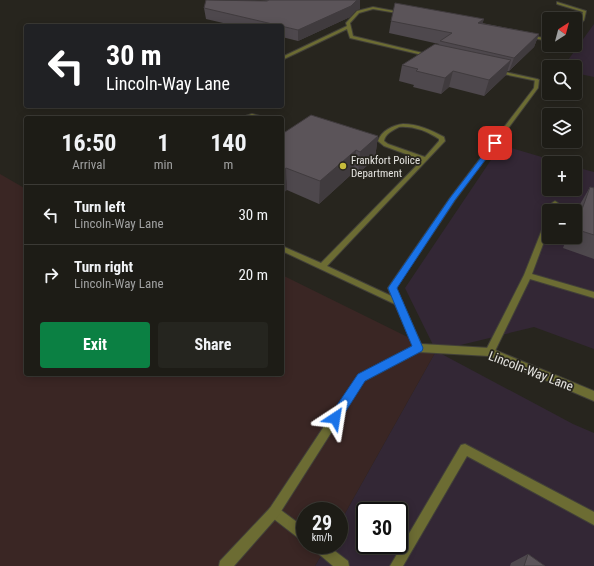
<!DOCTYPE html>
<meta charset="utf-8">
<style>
body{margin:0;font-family:"Roboto Condensed",sans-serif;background:#25251f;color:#f1f3f6;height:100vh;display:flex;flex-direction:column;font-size:15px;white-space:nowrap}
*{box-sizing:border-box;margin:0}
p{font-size:13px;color:#a0a1a1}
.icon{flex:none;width:22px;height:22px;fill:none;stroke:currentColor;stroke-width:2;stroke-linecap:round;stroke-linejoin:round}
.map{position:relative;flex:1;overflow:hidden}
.panel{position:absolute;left:24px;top:116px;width:260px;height:260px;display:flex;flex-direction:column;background:#1d1c16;border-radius:4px;box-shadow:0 2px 10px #0003,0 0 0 1px #3b3a35}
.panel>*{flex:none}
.hud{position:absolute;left:24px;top:24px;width:260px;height:84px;border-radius:4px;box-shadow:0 2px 10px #0003,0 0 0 1px #3b3a35;background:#202124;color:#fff;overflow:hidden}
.needle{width:26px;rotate:36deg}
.buttons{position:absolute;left:542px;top:12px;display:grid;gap:8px}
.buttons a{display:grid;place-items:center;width:40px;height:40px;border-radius:4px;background:#1d1c16;box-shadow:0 2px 10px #0003,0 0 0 1px #3b3a35;font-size:20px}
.speed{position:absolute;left:296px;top:502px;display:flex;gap:8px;font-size:20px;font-weight:700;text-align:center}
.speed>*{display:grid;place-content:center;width:52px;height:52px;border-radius:50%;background:#1d1c16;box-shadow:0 2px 10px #0003,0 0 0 1px #3b3a35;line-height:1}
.speed small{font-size:10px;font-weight:400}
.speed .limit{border:2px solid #111;border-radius:6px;background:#fff;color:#111}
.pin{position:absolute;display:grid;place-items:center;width:34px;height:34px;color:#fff;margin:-17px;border-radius:8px;box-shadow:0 2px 6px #0006}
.me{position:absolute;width:44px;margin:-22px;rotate:33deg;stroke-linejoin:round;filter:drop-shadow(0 0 3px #0008)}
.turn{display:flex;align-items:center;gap:14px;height:84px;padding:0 16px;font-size:18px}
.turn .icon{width:52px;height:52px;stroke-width:2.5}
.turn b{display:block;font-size:28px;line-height:34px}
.eta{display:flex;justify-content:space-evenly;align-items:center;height:68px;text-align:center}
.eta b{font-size:24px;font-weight:700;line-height:28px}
.button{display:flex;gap:8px;margin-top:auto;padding:8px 16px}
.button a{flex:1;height:46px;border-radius:4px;background:#0b8043;color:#fff;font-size:16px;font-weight:700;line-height:46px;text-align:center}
.button a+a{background:#25251f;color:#f1f3f6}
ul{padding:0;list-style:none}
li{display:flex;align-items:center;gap:12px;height:60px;padding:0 16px;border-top:1px solid #3b3a35}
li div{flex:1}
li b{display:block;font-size:15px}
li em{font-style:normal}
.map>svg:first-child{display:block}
.commercial{fill:#332735;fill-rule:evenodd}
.education{fill:#3a2624}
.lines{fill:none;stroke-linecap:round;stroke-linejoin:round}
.service-casing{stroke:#424039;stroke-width:2}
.minor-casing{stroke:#424039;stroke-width:2}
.service{fill:#6c6c33;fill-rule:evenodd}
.minor{fill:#6c6c33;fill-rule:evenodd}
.wall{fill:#4e484d}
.shaded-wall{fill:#403b3e}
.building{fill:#5b5459;stroke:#403b3e}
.route{fill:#1a73e8;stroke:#114b97}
.poi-dot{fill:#c6bc3c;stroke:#27251e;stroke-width:1.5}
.labels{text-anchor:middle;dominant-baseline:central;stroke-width:3.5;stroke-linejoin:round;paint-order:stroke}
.far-poi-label{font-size:11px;fill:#e5e4e0;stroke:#27251e;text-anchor:start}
.street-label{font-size:13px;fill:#e5e4e0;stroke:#27251e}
</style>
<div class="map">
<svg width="594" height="566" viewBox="0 0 594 566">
<rect width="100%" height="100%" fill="#27251e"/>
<path class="commercial" d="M 594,24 L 594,77 L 575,73 L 575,67 L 563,67 Z
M 501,145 L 562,163 L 549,163 L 549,189 L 575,189 L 575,167 L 594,172 L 594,349 L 534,327 L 436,351 L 573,424 L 594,433 L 594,566 L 315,566 L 327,545 L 339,545 L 339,524 L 436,351 L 405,288 ZM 549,211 L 575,211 L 575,237 L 549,237 ZM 365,511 L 399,511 L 399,545 L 365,545 Z"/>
<path class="education" d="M 0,174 L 26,189 L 26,374 L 282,374 L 282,275 L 436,351 L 339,524 L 339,511 L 305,511 L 305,545 L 327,545 L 315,566 L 0,566 Z"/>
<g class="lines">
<g class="service-casing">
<path id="service" d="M 557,2 L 586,11 L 584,20 L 576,29 L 575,29 L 575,26 L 580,20 L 583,12 L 557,4 Z
M 373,7 L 405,13 L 403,14 L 373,9 L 359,13 L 350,23 L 353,36 L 431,55 L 431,57 L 350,38 L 347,29 L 282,60 L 282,57 L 347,26 L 346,23 L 357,11 Z
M 528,35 L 549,39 L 549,41 L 527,37 Z
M 496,70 L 537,79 L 539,80 L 537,81 L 494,72 L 494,70 Z
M 252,114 L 268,118 L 239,118 Z
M 403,124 C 418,124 431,130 444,137 L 445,141 L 327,266 L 402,301 L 403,303 L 402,305 L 399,306 L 282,251 L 282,246 L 321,263 L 422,160 L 384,146 L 378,141 C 381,131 393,125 403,124 ZM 399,127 C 413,126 427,131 439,139 L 439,141 L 425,157 L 388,144 L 384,141 C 385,134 393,130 399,127 Z
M 555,201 L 558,203 L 555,211 L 549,212 L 552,203 Z
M 547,217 L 549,217 L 549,228 L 532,274 L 594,292 L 594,298 L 530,279 L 493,355 L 490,356 L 487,355 L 485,352 L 524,275 Z
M 465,444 L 594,512 L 594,525 L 467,456 L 403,566 L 390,566 L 461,445 Z
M 274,506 L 278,508 L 305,528 L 305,542 L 301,540 L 270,516 L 268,512 L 270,508 Z
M 311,545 L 327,545 L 348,561 L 349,566 L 333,566 L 313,549 Z"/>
</g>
<g class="minor-casing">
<path id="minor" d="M 535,79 L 539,80 L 538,88 L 455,200 L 396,288 L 421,344 L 490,348 L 594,391 L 594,401 L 489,356 L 419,352 L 364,381 L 278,516 L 234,566 L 219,566 L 220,561 L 270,508 L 358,375 L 413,346 L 388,288 L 450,198 L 534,88 Z"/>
</g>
<use href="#service" class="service"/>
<use href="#minor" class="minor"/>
</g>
<path class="wall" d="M 269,0 L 360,0 L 360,9 L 356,10 L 350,17 L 298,41 L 282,37 L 282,26 L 236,26 L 206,19 L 204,8 Z
M 484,19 L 482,23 L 539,34 L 534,47 L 509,71 L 507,71 L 506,75 L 484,96 L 449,87 L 441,94 L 413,87 L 414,85 L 399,81 L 402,65 L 439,45 L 439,44 L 389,33 L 391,21 Z
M 282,134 L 378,136 L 375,158 L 358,174 L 354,172 L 319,204 L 287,190 Z
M 590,187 L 594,188 L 594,259 L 563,248 L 567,237 L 575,237 L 575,217 L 579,206 Z
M 528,554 L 545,566 L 510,566 L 511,563 Z"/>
<path class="shaded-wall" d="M 357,0 L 360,0 L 360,9 L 356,10 L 350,17 L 298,41 L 298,30 Z
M 484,19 L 480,31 L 478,23 Z
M 539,34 L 534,47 L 509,71 L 514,58 Z
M 511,60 L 506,75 L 484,96 L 489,80 Z
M 453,71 L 449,87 L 441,94 L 445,78 Z
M 378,136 L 375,158 L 358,174 L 360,152 Z
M 356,150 L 354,172 L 319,204 L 320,181 Z
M 286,168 L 287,190 L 282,194 L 282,171 Z"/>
<path class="building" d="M 206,0 L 267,1 L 269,0 L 357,0 L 351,6 L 298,30 L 204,8 Z
M 395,3 L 484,19 L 478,23 L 539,34 L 514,58 L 440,41 L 452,33 L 391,21 Z
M 435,44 L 511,60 L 489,80 L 453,71 L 445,78 L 416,71 L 418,69 L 402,65 Z
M 311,115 L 378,136 L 360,152 L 356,150 L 320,181 L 286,168 L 282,171 L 282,134 Z
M 590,187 L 594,188 L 594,235 L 575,229 Z
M 528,554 L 545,566 L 524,566 Z"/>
<path class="route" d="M 493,142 L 498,143 L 455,200 L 397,288 L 423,348 L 422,351 L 365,381 L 339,422 L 335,424 L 331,422 L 329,418 L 331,414 L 358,374 L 412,346 L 388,288 L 450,198 Z"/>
<circle class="poi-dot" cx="343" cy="166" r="4"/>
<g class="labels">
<g class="far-poi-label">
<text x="351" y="160">Frankfort Police<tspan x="351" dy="13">Department</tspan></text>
</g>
<g class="street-label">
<text transform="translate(531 371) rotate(21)">Lincoln-Way Lane</text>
</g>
</g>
</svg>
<div class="buttons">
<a><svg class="needle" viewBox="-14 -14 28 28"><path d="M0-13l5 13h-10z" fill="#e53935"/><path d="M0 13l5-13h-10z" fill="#a0a1a1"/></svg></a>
<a><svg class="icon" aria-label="search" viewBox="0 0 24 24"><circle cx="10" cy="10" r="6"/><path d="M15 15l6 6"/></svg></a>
<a><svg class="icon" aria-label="layers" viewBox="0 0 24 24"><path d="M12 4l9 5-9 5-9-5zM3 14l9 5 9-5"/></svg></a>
<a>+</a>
<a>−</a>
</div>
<div class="speed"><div>29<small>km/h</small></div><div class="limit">30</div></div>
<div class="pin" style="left:495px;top:143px;background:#d93025"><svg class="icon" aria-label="arrive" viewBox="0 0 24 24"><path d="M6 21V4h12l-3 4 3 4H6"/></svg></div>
<svg class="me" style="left:335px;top:418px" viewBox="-20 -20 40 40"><path d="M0-17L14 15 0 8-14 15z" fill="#1a73e8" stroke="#fff" stroke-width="4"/></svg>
<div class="hud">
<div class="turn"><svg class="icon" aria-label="left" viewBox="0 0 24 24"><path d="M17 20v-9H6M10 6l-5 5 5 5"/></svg><div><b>30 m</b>Lincoln-Way Lane</div></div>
</div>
<section class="panel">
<div class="eta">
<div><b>16:50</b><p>Arrival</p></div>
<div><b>1</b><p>min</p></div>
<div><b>140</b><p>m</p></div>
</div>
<ul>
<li><svg class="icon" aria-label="left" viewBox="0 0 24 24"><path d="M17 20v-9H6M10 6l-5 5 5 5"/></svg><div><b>Turn left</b><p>Lincoln-Way Lane</p></div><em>30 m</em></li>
<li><svg class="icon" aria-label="right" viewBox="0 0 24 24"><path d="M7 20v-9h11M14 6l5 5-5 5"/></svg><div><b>Turn right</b><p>Lincoln-Way Lane</p></div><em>20 m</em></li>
</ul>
<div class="button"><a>Exit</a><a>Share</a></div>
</section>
</div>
